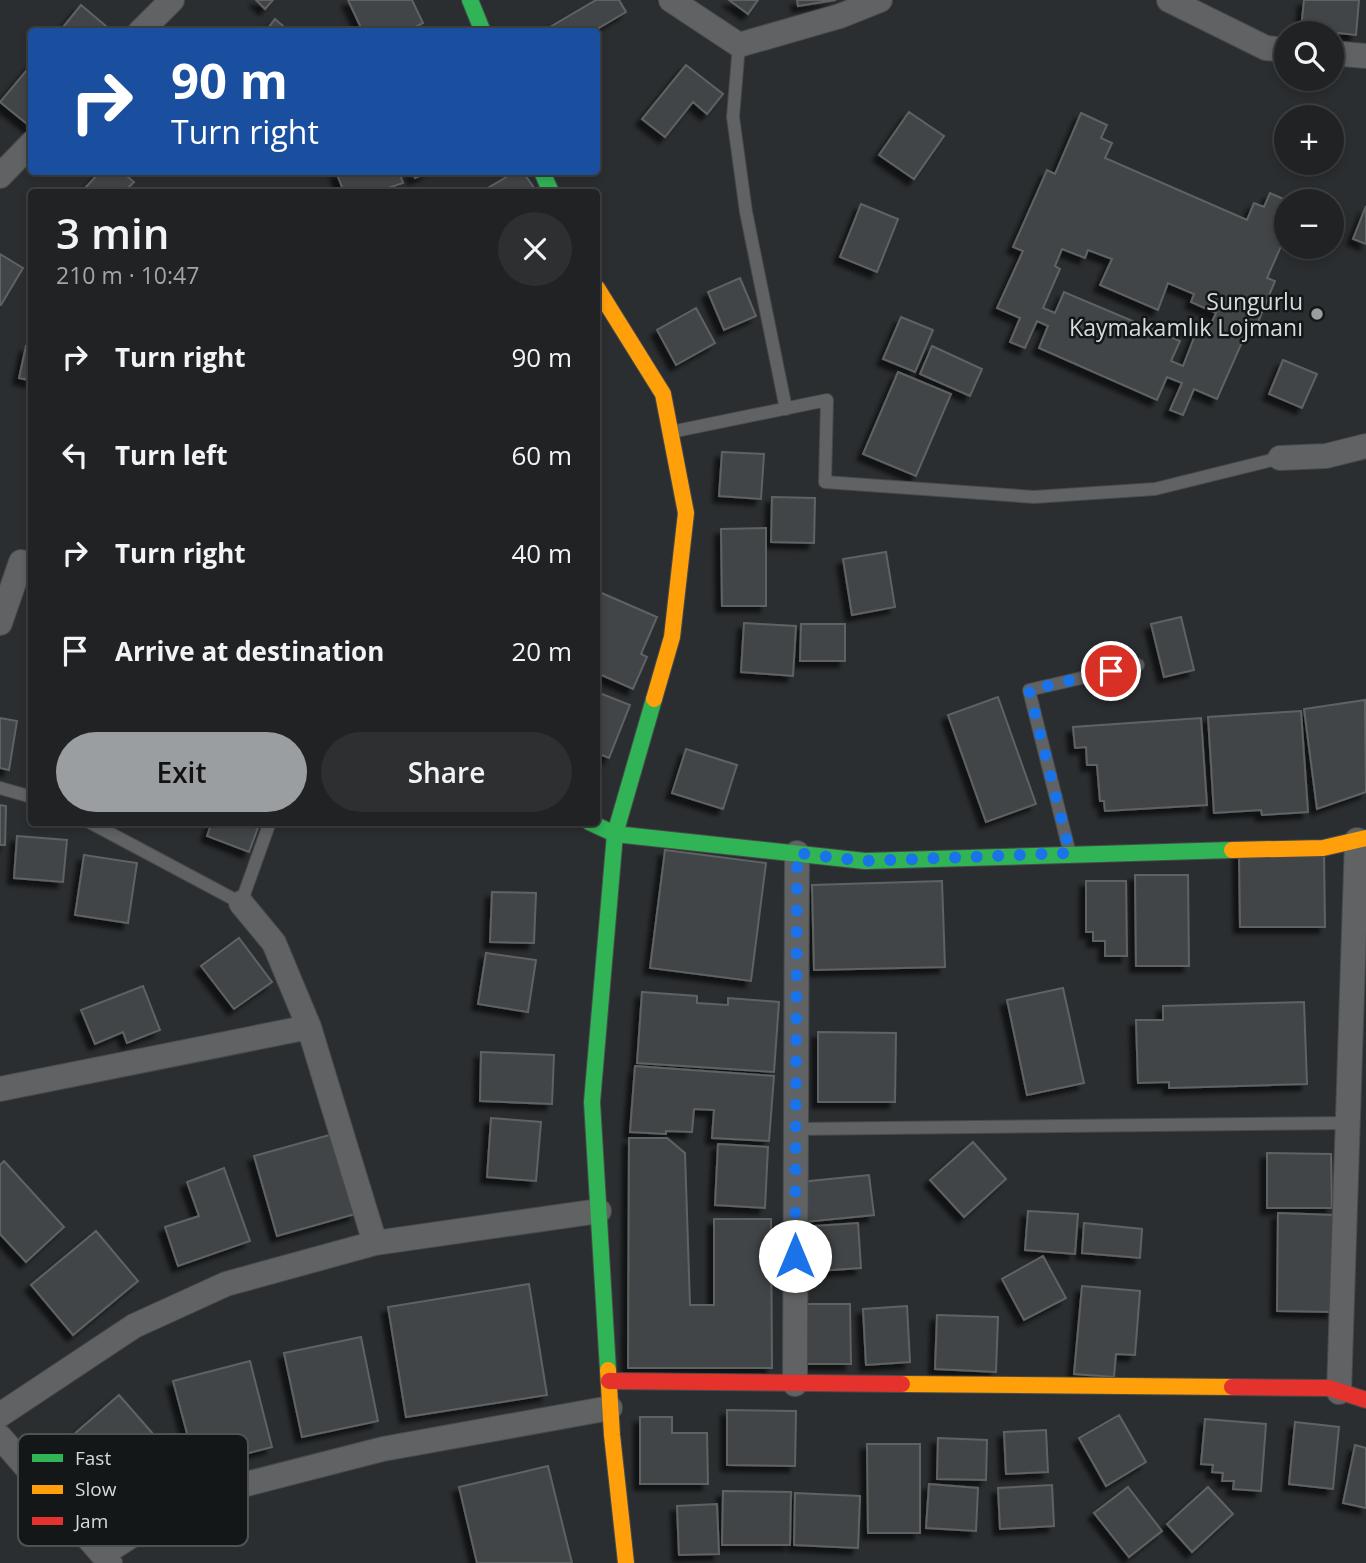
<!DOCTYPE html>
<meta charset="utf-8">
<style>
body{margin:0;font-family:"Open Sans",sans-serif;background:#2d2f31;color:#f1f3f6;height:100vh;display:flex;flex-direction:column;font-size:26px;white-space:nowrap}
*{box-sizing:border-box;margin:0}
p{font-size:23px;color:#a2a4a6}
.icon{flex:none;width:38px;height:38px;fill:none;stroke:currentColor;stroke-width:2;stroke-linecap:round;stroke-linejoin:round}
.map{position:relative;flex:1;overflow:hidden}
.side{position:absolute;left:28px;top:189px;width:572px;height:637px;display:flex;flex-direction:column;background:#202224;border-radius:7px;box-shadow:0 4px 10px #0003,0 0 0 2px #3d3f41}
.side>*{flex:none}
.guide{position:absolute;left:28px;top:28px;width:572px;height:147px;border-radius:7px;box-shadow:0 4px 10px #0003,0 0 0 2px #3d3f41;background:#1a4fa0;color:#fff;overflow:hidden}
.fabs{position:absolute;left:1274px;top:21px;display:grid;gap:14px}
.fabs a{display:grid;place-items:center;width:70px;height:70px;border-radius:50%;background:#202224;box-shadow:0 4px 10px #0003,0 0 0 2px #3d3f41;font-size:35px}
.pin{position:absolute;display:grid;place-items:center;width:60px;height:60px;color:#fff;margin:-30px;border:4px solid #fff;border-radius:50%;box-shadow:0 2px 7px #0007}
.me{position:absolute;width:77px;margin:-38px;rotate:0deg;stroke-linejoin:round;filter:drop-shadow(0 0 5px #0008)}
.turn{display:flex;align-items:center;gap:24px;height:147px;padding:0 28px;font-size:32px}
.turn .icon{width:91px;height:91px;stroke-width:2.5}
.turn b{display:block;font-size:49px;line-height:60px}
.round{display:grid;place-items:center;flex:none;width:74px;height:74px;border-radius:37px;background:#2d2f31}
.headline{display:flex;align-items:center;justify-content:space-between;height:119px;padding:0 28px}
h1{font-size:42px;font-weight:600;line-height:52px}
.cta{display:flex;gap:14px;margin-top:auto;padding:14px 28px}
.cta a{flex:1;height:80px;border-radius:42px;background:#9b9ea0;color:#111;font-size:28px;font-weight:600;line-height:80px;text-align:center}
.cta a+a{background:#2d2f31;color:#f1f3f6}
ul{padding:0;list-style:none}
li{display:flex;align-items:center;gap:21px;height:98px;padding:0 28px}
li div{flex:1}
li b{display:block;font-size:26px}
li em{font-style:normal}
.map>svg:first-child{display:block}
.building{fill:#424547;stroke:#5f6263;stroke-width:2;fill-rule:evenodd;filter:url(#shadow)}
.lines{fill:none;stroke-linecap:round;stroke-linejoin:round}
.lane-casing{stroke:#474a4b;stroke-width:14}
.street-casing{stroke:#474a4b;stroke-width:26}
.fast-casing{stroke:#474a4b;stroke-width:18}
.slow-casing{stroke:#474a4b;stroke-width:18}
.jam-casing{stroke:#474a4b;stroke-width:18}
.lane{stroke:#606263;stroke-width:12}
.street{stroke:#606263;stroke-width:24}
.fast{stroke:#30b455;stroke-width:16}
.slow{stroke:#ff9f0a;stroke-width:16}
.jam{stroke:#e5322d;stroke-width:16}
.route{stroke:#1a73e8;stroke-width:12;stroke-dasharray:0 21.6}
.poi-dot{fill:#9b9ea0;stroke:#141718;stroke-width:2.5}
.labels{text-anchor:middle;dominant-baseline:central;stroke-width:5;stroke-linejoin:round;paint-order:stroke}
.poi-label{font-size:23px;fill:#d7dbdd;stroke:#141718;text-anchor:end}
.key{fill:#141718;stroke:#4e5253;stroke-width:2}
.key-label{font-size:19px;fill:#d7dbdd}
</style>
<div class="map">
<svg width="1366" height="1563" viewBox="0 0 1366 1563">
<defs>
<filter id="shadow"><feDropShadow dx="-6" dy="6" stdDeviation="2" flood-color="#0009"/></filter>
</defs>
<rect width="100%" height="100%" fill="#2b2e30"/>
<path class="building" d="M 256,0 L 273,0 L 265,9 Z
M 348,0 L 412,0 L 423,23 L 406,32 L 363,32 Z
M 596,0 L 619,0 L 626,12 L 592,32 L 553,32 L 550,27 Z
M 729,0 L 758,0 L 748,14 Z
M 797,0 L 836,0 L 798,6 Z
M 1304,0 L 1359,0 L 1356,35 L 1301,29 Z
M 81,5 L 113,32 L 59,32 Z
M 275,19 L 290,32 L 265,32 Z
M 32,64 L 32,128 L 0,102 Z
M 686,65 L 723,94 L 707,114 L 693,102 L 665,137 L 642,119 Z
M 909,112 L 944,136 L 914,179 L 879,155 Z
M 1081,113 L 1107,125 L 1101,138 L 1112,143 L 1105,158 L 1247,220 L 1254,203 L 1264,207 L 1270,193 L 1288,201 L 1286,235 L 1267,278 L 1275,281 L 1256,327 L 1250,324 L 1217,399 L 1194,389 L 1183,415 L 1170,410 L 1182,383 L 1167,377 L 1157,400 L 1039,348 L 1048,326 L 1037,321 L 1025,348 L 1010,342 L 1020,318 L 997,308 L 1023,251 L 1013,247 L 1047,170 L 1055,174 ZM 1062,249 L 1085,258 L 1088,250 L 1112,259 L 1100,285 L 1158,310 L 1168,283 L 1194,294 L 1191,302 L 1216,313 L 1206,335 L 1197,330 L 1183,366 L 1171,361 L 1180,341 L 1064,292 L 1055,313 L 1043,308 L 1060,269 L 1055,266 Z
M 100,172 L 122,172 L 134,182 L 124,192 L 90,192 L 85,188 Z
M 336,172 L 399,172 L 403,183 L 377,192 L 344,192 Z
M 412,172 L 429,172 L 415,178 Z
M 515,172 L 523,172 L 537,192 L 481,192 Z
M 861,204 L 898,219 L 877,272 L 840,257 Z
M 1366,206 L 1366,244 L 1353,239 Z
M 0,254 L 23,268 L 1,305 L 0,304 Z
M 740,278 L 756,316 L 724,330 L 708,292 Z
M 696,308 L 715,343 L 676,365 L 657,330 Z
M 901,317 L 933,330 L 915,372 L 883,359 Z
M 26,346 L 32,347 L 32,381 L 19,378 Z
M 932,346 L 982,369 L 970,396 L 920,374 Z
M 1283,360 L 1317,374 L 1302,408 L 1269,394 Z
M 898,372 L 951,394 L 916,476 L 863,454 Z
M 722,452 L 764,454 L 761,499 L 719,496 Z
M 772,497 L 815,498 L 814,543 L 771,542 Z
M 766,528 L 766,606 L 722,606 L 721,529 Z
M 886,552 L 895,607 L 852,615 L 843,559 Z
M 597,591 L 657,617 L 641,654 L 647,657 L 633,689 L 597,673 Z
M 1181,617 L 1194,670 L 1164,677 L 1151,624 Z
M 744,623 L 796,626 L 793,676 L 741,672 Z
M 801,624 L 845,624 L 845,661 L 800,661 Z
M 597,692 L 630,705 L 609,758 L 597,753 Z
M 998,697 L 1036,804 L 986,822 L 948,715 Z
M 1365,700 L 1366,792 L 1317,809 L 1304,709 Z
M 1301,711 L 1308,812 L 1262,815 L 1261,810 L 1214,813 L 1208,717 Z
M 0,718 L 17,721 L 9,770 L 0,768 Z
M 1201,718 L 1207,805 L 1105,811 L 1104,801 L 1100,801 L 1097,765 L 1087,765 L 1086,747 L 1075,748 L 1073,727 Z
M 686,749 L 737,765 L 723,809 L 672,793 Z
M 0,805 L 6,806 L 5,845 L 0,845 Z
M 212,822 L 260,822 L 249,852 L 207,836 Z
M 17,836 L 67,840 L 63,882 L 14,878 Z
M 665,850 L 766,863 L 751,981 L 650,968 Z
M 1239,852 L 1324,852 L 1325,927 L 1240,927 Z
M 84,855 L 137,863 L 128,923 L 75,915 Z
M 1135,875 L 1188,875 L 1189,966 L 1136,966 Z
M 942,881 L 945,967 L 814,970 L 812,885 Z
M 1086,881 L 1126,881 L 1127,956 L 1105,956 L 1105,941 L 1093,941 L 1093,932 L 1086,932 Z
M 492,892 L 536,893 L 534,943 L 490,942 Z
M 239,938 L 272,982 L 234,1009 L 201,966 Z
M 486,953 L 536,960 L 528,1012 L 478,1004 Z
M 143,986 L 160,1030 L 127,1043 L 123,1032 L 95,1044 L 81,1010 Z
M 1063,988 L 1084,1083 L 1027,1095 L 1007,1000 Z
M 642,992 L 697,996 L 697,1003 L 728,1005 L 728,998 L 779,1002 L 774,1072 L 637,1063 Z
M 1304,1002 L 1307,1084 L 1169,1088 L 1169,1082 L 1138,1083 L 1136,1020 L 1163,1020 L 1163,1006 Z
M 818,1032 L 896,1033 L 895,1102 L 818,1102 Z
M 481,1052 L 554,1055 L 552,1104 L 480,1101 Z
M 635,1066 L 774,1076 L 769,1141 L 712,1138 L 714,1110 L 694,1109 L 692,1132 L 666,1131 L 666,1134 L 630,1132 Z
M 491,1118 L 541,1122 L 536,1181 L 487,1177 Z
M 333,1134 L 355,1214 L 277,1236 L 254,1156 Z
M 629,1138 L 667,1138 L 685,1153 L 690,1305 L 714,1305 L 714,1219 L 771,1219 L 772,1368 L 628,1368 Z
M 973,1142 L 1006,1179 L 964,1217 L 930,1180 Z
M 718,1144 L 768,1147 L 765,1208 L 715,1205 Z
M 1267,1153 L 1331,1154 L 1332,1208 L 1267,1208 Z
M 4,1161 L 64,1227 L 26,1262 L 0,1234 L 0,1165 Z
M 224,1168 L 250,1241 L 178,1266 L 165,1227 L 199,1216 L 187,1182 Z
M 869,1175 L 874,1215 L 805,1222 L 800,1182 Z
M 1028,1211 L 1078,1214 L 1075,1254 L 1025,1250 Z
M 1278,1213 L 1334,1215 L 1333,1312 L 1277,1311 Z
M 858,1223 L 861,1268 L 803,1272 L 800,1227 Z
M 1084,1223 L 1142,1229 L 1140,1258 L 1082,1253 Z
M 96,1231 L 138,1281 L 73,1335 L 31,1285 Z
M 1043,1256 L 1066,1298 L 1024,1320 L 1002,1279 Z
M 529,1284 L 547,1395 L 406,1417 L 388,1307 Z
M 1082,1286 L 1140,1291 L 1135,1355 L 1116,1354 L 1114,1377 L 1074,1374 Z
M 807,1304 L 850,1304 L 851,1364 L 807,1364 Z
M 907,1306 L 910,1362 L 866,1365 L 863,1309 Z
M 937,1315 L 998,1317 L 996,1372 L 935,1369 Z
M 361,1337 L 378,1421 L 302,1437 L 284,1353 Z
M 250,1361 L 272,1447 L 196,1467 L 173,1381 Z
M 119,1395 L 168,1451 L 159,1459 L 168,1470 L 109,1522 L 50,1455 Z
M 727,1410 L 796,1411 L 795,1466 L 727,1465 Z
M 1119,1415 L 1146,1462 L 1106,1486 L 1079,1438 Z
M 640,1417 L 672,1417 L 672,1433 L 707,1433 L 708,1484 L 640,1484 Z
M 1205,1419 L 1266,1424 L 1261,1491 L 1233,1489 L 1234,1481 L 1222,1481 L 1223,1473 L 1212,1472 L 1213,1465 L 1201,1464 Z
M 1295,1422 L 1339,1427 L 1333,1489 L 1289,1484 Z
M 1046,1430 L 1048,1472 L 1006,1474 L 1004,1432 Z
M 938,1438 L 987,1440 L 986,1480 L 937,1479 Z
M 867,1444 L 920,1444 L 920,1533 L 868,1533 Z
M 1355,1445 L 1366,1448 L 1366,1508 L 1343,1503 Z
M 548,1466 L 572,1563 L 477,1563 L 459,1487 Z
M 929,1484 L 978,1488 L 976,1531 L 926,1528 Z
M 1052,1485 L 1054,1526 L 1000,1529 L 998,1488 Z
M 1128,1487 L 1162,1531 L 1129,1557 L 1094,1513 Z
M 1208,1487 L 1233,1514 L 1192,1552 L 1167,1524 Z
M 723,1491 L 791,1492 L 790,1545 L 722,1545 Z
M 795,1493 L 860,1496 L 858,1548 L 794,1545 Z
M 717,1504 L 719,1554 L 679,1555 L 677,1506 Z"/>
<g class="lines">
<g class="lane-casing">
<path id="lane" d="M 739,45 L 733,117 L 746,212 L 786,409
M 671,432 L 827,400 L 825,482 L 1034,497 L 1155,489 L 1280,458
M 0,788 L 32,797
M 89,822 L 241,903 L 270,822
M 1069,850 L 1029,690 L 1138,665
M 796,1129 L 1348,1123"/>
</g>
<g class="street-casing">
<path id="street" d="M 671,0 L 739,45 L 840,16 L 880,0
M 1169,0 L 1266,48 L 1286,50
M 140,32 L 172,0
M 1332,53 L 1366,56
M 0,176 L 32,143
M 1280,458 L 1326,456 L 1366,446
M 0,623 L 21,562
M 241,903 L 274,943 L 309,1027 L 375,1243
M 0,1089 L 309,1027
M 795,1384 L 797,853
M 1339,1392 L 1357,840
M 0,1415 L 134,1326 L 226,1284 L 375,1243 L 599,1211
M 0,1437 L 110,1563
M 103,1554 L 134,1534 L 219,1491 L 383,1449 L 610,1408"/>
</g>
<g class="fast-casing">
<path id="fast" d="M 470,0 L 483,32
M 542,172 L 551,192
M 589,822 L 615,834 L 865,861 L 1232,850
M 608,1370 L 592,1102 L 615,834 L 654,699"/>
</g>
<g class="slow-casing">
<path id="slow" d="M 597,288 L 663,394 L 686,513 L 672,637 L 654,699
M 1232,850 L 1323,848 L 1366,838
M 608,1370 L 612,1435 L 626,1563
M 902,1384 L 1232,1387"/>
</g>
<g class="jam-casing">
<path id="jam" d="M 609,1381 L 902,1384
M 1232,1387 L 1329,1388 L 1366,1400"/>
</g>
<use href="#lane" class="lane"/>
<use href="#street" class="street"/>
<use href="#fast" class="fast"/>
<use href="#slow" class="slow"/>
<use href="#jam" class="jam"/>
</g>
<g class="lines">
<path class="route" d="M 795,1256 L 797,853 L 865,861 L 1070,853 L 1029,690 L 1111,671"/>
</g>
<circle class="poi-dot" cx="1317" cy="314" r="7"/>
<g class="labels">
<g class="poi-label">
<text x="1303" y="301">Sungurlu<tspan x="1303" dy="26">Kaymakamlık Lojmanı</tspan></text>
</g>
</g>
<rect x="18" y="1434" width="230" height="112" rx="10" class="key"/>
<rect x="32" y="1454" width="31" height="8" fill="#30b455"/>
<rect x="32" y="1485" width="31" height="9" fill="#ff9f0a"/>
<rect x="32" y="1517" width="31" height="8" fill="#e5322d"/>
<g class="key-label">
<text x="75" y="1465">Fast</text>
<text x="75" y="1496">Slow</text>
<text x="75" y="1528">Jam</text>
</g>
</svg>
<div class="fabs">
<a><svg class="icon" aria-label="search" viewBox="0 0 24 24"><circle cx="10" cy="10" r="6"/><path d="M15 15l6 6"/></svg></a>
<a>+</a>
<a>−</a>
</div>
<div class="pin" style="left:1111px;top:671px;background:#d93025"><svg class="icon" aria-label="arrive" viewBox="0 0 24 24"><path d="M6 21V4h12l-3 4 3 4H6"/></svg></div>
<svg class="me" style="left:795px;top:1256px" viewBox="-20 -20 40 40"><circle r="19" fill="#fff"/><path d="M0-13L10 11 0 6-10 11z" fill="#1a73e8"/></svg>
<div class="guide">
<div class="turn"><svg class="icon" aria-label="right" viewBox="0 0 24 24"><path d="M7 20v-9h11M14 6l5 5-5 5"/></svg><div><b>90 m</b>Turn right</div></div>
</div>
<section class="side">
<div class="headline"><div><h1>3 min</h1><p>210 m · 10:47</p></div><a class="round"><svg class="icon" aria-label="close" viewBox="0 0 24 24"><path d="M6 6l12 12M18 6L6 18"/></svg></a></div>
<ul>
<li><svg class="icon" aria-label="right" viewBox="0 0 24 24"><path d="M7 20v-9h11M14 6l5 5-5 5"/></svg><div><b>Turn right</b></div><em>90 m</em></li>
<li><svg class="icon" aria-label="left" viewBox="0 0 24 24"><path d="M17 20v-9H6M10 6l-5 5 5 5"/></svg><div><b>Turn left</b></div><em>60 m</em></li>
<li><svg class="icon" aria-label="right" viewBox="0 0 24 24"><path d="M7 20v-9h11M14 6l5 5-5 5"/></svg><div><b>Turn right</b></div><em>40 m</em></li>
<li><svg class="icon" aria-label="arrive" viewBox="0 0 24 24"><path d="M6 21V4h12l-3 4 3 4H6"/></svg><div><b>Arrive at destination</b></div><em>20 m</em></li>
</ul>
<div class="cta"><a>Exit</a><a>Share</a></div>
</section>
</div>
